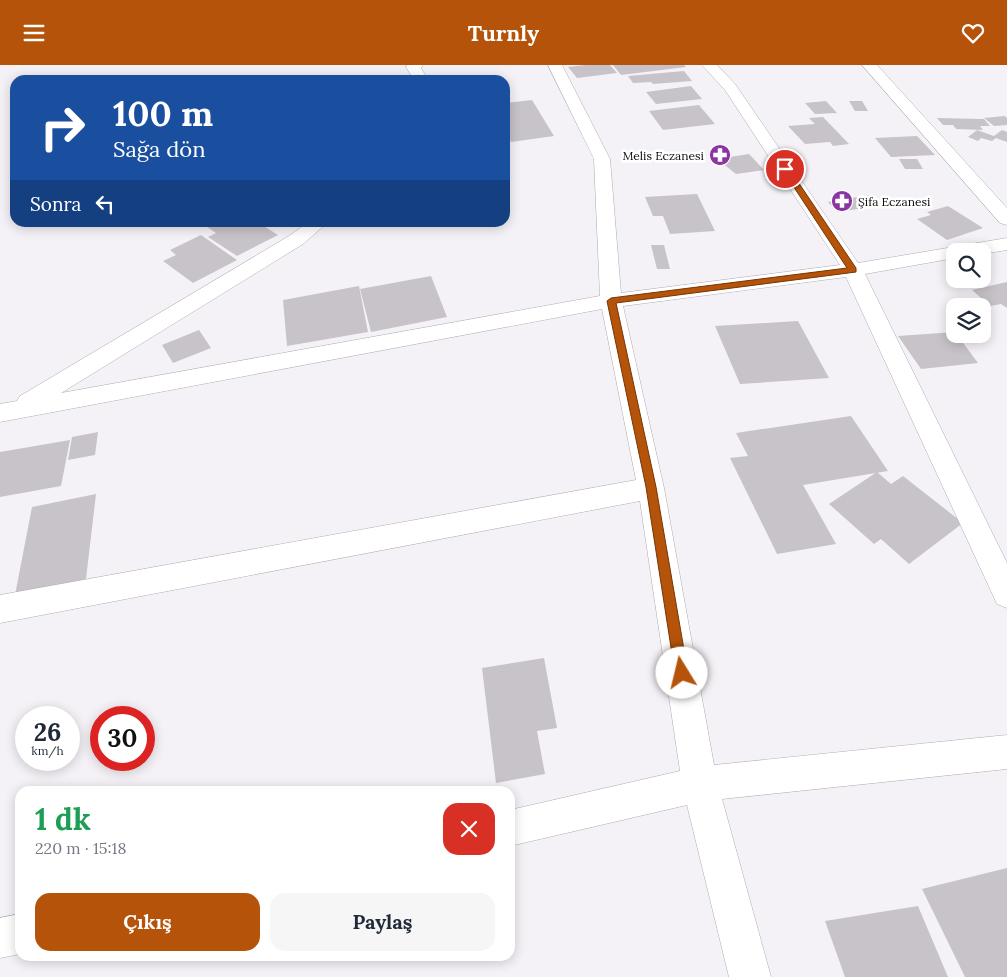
<!DOCTYPE html>
<html lang="tr">
<meta charset="utf-8">
<style>
body{margin:0;font-family:Lora,serif;background:#f6f6f7;color:#1f2937;height:100vh;display:flex;flex-direction:column;font-size:19px;white-space:nowrap}
*{box-sizing:border-box;margin:0}
p{font-size:16px;color:#747a83}
.icon{flex:none;width:28px;height:28px;fill:none;stroke:currentColor;stroke-width:2;stroke-linecap:round;stroke-linejoin:round}
.map{position:relative;flex:1;overflow:hidden}
.side{position:absolute;left:15px;top:721px;width:500px;height:175px;display:flex;flex-direction:column;background:#fff;border-radius:15px;box-shadow:0 2px 12px #0003}
.side>*{flex:none}
.top-card{position:absolute;left:10px;top:10px;width:500px;height:152px;border-radius:15px;box-shadow:0 2px 12px #0003;background:#1a4fa0;color:#fff;overflow:hidden}
.buttons{position:absolute;left:946px;top:178px;display:grid;gap:10px}
.buttons a{display:grid;place-items:center;width:45px;height:45px;border-radius:10px;background:#fff;box-shadow:0 2px 12px #0003;font-size:25px}
.speed{position:absolute;left:15px;top:641px;display:flex;gap:10px;font-size:25px;font-weight:700;text-align:center}
.speed>*{display:grid;place-content:center;width:65px;height:65px;border-radius:50%;background:#fff;box-shadow:0 2px 12px #0003;line-height:1}
.speed small{font-size:12px;font-weight:400}
.speed .limit{border:8px solid #d22;background:#fff;color:#111}
.pin{position:absolute;display:grid;place-items:center;width:42px;height:42px;color:#fff;margin:-21px;border:2px solid #fff;border-radius:50%;box-shadow:0 1px 5px #0007}
.me{position:absolute;width:55px;margin:-28px;rotate:351deg;stroke-linejoin:round;filter:drop-shadow(0 0 4px #0008)}
.turn{display:flex;align-items:center;gap:18px;height:105px;padding:0 20px;font-size:22px}
.turn .icon{width:65px;height:65px;stroke-width:2.5}
.turn b{display:block;font-size:35px;line-height:42px}
.then{display:flex;align-items:center;height:48px;padding:0 20px;background:#0003;gap:10px;font-size:19px}
.round{display:grid;place-items:center;flex:none;width:52px;height:52px;border-radius:15px;background:#f6f6f7}
.headline{display:flex;align-items:center;justify-content:space-between;height:85px;padding:0 20px}
h1{font-size:30px;font-weight:700;line-height:38px;color:#1e9e55}
.button{display:flex;gap:10px;margin-top:auto;padding:10px 20px}
.button a{flex:1;height:58px;border-radius:15px;background:#b45309;color:#fff;font-size:20px;font-weight:700;line-height:58px;text-align:center}
.button a+a{background:#f6f6f7;color:#1f2937}
header{display:flex;justify-content:space-between;align-items:center;height:65px;padding:0 20px;background:#b45309;color:#fff;font-size:22px;font-weight:700}
.map>svg:first-child{display:block}
.building{fill:#c7c3c8}
.lines{fill:none;stroke-linecap:round;stroke-linejoin:round}
.minor-casing{stroke:#afabb0;stroke-width:1}
.minor{fill:#fff;fill-rule:evenodd}
.route{fill:#b45309;stroke:#753606}
.labels{text-anchor:middle;dominant-baseline:central;stroke-width:5;stroke-linejoin:round;paint-order:stroke}
.far-poi-label{font-size:12px;fill:#0d0c0d;stroke:#fff;text-anchor:end}
</style>
<header><svg class="icon" aria-label="menu" viewBox="0 0 24 24"><path d="M4 6h16M4 12h16M4 18h16"/></svg>Turnly<svg class="icon" aria-label="heart" viewBox="0 0 24 24"><path d="M12 20l-8-8c-3-5 5-10 8-4 3-6 11-1 8 4z"/></svg></header>
<div class="map">
<svg width="1007" height="912" viewBox="0 0 1007 912">
<rect width="100%" height="100%" fill="#f5f2f7"/>
<path class="building" d="M 585,0 L 610,0 L 617,8 L 577,13 L 568,2 Z
M 613,0 L 684,0 L 686,2 L 621,10 Z
M 684,6 L 692,16 L 653,19 L 651,17 L 633,18 L 628,11 Z
M 356,10 L 382,14 L 382,15 L 351,15 Z
M 691,21 L 702,34 L 656,39 L 646,27 Z
M 532,35 L 554,71 L 511,77 L 505,66 L 505,38 Z
M 826,36 L 837,48 L 815,49 L 805,38 Z
M 849,36 L 862,36 L 868,46 L 855,46 Z
M 699,40 L 715,59 L 663,65 L 649,46 Z
M 1005,51 L 1007,53 L 1007,60 L 994,61 L 984,53 Z
M 823,52 L 849,79 L 833,81 L 830,77 L 805,79 L 788,61 L 815,59 L 809,53 Z
M 937,53 L 984,54 L 990,61 L 980,61 L 983,65 L 956,64 L 953,60 L 943,60 Z
M 977,65 L 994,71 L 1002,65 L 1007,67 L 1007,77 L 996,73 L 992,76 L 981,73 L 978,76 L 968,72 Z
M 917,71 L 935,90 L 891,92 L 875,73 Z
M 749,89 L 764,105 L 736,109 L 717,94 Z
M 899,94 L 917,94 L 923,104 L 905,104 Z
M 697,129 L 715,166 L 670,169 L 663,151 L 653,151 L 645,132 Z
M 870,130 L 878,138 L 868,139 L 871,142 L 838,147 L 828,137 Z
M 948,141 L 983,163 L 947,175 L 917,154 L 931,150 L 927,147 Z
M 216,158 L 259,158 L 278,170 L 237,191 L 208,172 L 216,168 L 207,162 Z
M 201,170 L 237,195 L 193,218 L 163,196 L 176,190 L 170,185 Z
M 651,180 L 664,180 L 670,204 L 657,204 Z
M 431,211 L 447,252 L 371,267 L 360,224 Z
M 1007,217 L 1007,243 L 1001,239 L 990,241 L 972,225 Z
M 359,221 L 368,267 L 287,281 L 283,235 Z
M 798,256 L 829,313 L 740,319 L 715,261 Z
M 199,265 L 211,283 L 173,298 L 162,280 Z
M 955,267 L 978,298 L 921,304 L 898,271 Z
M 851,351 L 888,406 L 803,420 L 836,479 L 777,489 L 730,393 L 748,391 L 736,368 Z
M 98,367 L 95,390 L 68,395 L 72,372 Z
M 70,375 L 61,421 L 0,432 L 0,387 Z
M 877,407 L 891,419 L 903,411 L 963,458 L 909,499 L 881,474 L 874,479 L 829,439 Z
M 96,429 L 86,514 L 15,530 L 32,442 Z
M 544,593 L 557,663 L 537,666 L 545,709 L 496,718 L 482,603 Z
M 1007,803 L 1007,912 L 965,912 L 922,824 Z
M 918,841 L 948,912 L 845,912 L 825,856 Z"/>
<g class="lines">
<g class="minor-casing">
<path id="minor" d="M 407,0 L 423,0 L 421,3 L 428,15 L 414,15 L 406,2 Z
M 548,0 L 562,0 L 610,94 L 621,228 L 840,200 L 725,25 L 702,0 L 717,0 L 735,19 L 858,198 L 1007,173 L 1007,185 L 982,189 L 982,186 L 955,186 L 955,193 L 865,209 L 1007,498 L 1007,543 L 997,539 L 846,212 L 623,241 L 664,423 L 714,700 L 1007,670 L 1007,704 L 722,734 L 771,912 L 729,912 L 687,740 L 510,781 L 510,745 L 680,706 L 640,436 L 0,558 L 0,530 L 636,415 L 602,244 L 0,357 L 0,339 L 17,336 L 20,331 L 289,171 L 307,158 L 327,158 L 303,179 L 61,328 L 600,231 L 594,94 Z
M 862,0 L 877,0 L 1007,143 L 1007,160 L 1000,158 Z
M 20,849 L 20,889 L 0,893 L 0,853 Z"/>
</g>
<use href="#minor" class="minor"/>
</g>
<path class="route" d="M 785,102 L 788,102 L 856,203 L 856,207 L 616,238 L 656,422 L 688,608 L 686,613 L 682,615 L 677,613 L 675,608 L 646,422 L 607,236 L 611,233 L 847,203 L 782,104 Z"/>
<defs>
<g id="pharmacy-disc" transform="scale(1.125)"><circle r="9.5" fill="#8b35a2" stroke="#fff"/><path d="M-2-6h4v4h4v4h-4v4h-4v-4h-4v-4h4Z" fill="#fff"/></g>
</defs>
<g fill-rule="evenodd">
<use href="#pharmacy-disc" x="720" y="90"/>
<use href="#pharmacy-disc" x="842" y="136"/>
</g>
<g class="labels">
<g class="far-poi-label">
<text x="704" y="90">Melis Eczanesi</text>
<text x="858" y="136" text-anchor="start">Şifa Eczanesi</text>
</g>
</g>
</svg>
<div class="buttons">
<a><svg class="icon" aria-label="search" viewBox="0 0 24 24"><circle cx="10" cy="10" r="6"/><path d="M15 15l6 6"/></svg></a>
<a><svg class="icon" aria-label="layers" viewBox="0 0 24 24"><path d="M12 4l9 5-9 5-9-5zM3 14l9 5 9-5"/></svg></a>
</div>
<div class="speed"><div>26<small>km/h</small></div><div class="limit">30</div></div>
<div class="pin" style="left:785px;top:104px;background:#d93025"><svg class="icon" aria-label="arrive" viewBox="0 0 24 24"><path d="M6 21V4h12l-3 4 3 4H6"/></svg></div>
<svg class="me" style="left:682px;top:608px" viewBox="-20 -20 40 40"><circle r="19" fill="#fff"/><path d="M0-13L10 11 0 6-10 11z" fill="#b45309"/></svg>
<div class="top-card">
<div class="turn"><svg class="icon" aria-label="right" viewBox="0 0 24 24"><path d="M7 20v-9h11M14 6l5 5-5 5"/></svg><div><b>100 m</b>Sağa dön</div></div>
<div class="then">Sonra<svg class="icon" aria-label="left" viewBox="0 0 24 24"><path d="M17 20v-9H6M10 6l-5 5 5 5"/></svg></div>
</div>
<section class="side">
<div class="headline"><div><h1>1 dk</h1><p>220 m · 15:18</p></div><a class="round" style="background:#d93025;color:#fff"><svg class="icon" aria-label="close" viewBox="0 0 24 24"><path d="M6 6l12 12M18 6L6 18"/></svg></a></div>
<div class="button"><a>Çıkış</a><a>Paylaş</a></div>
</section>
</div>
